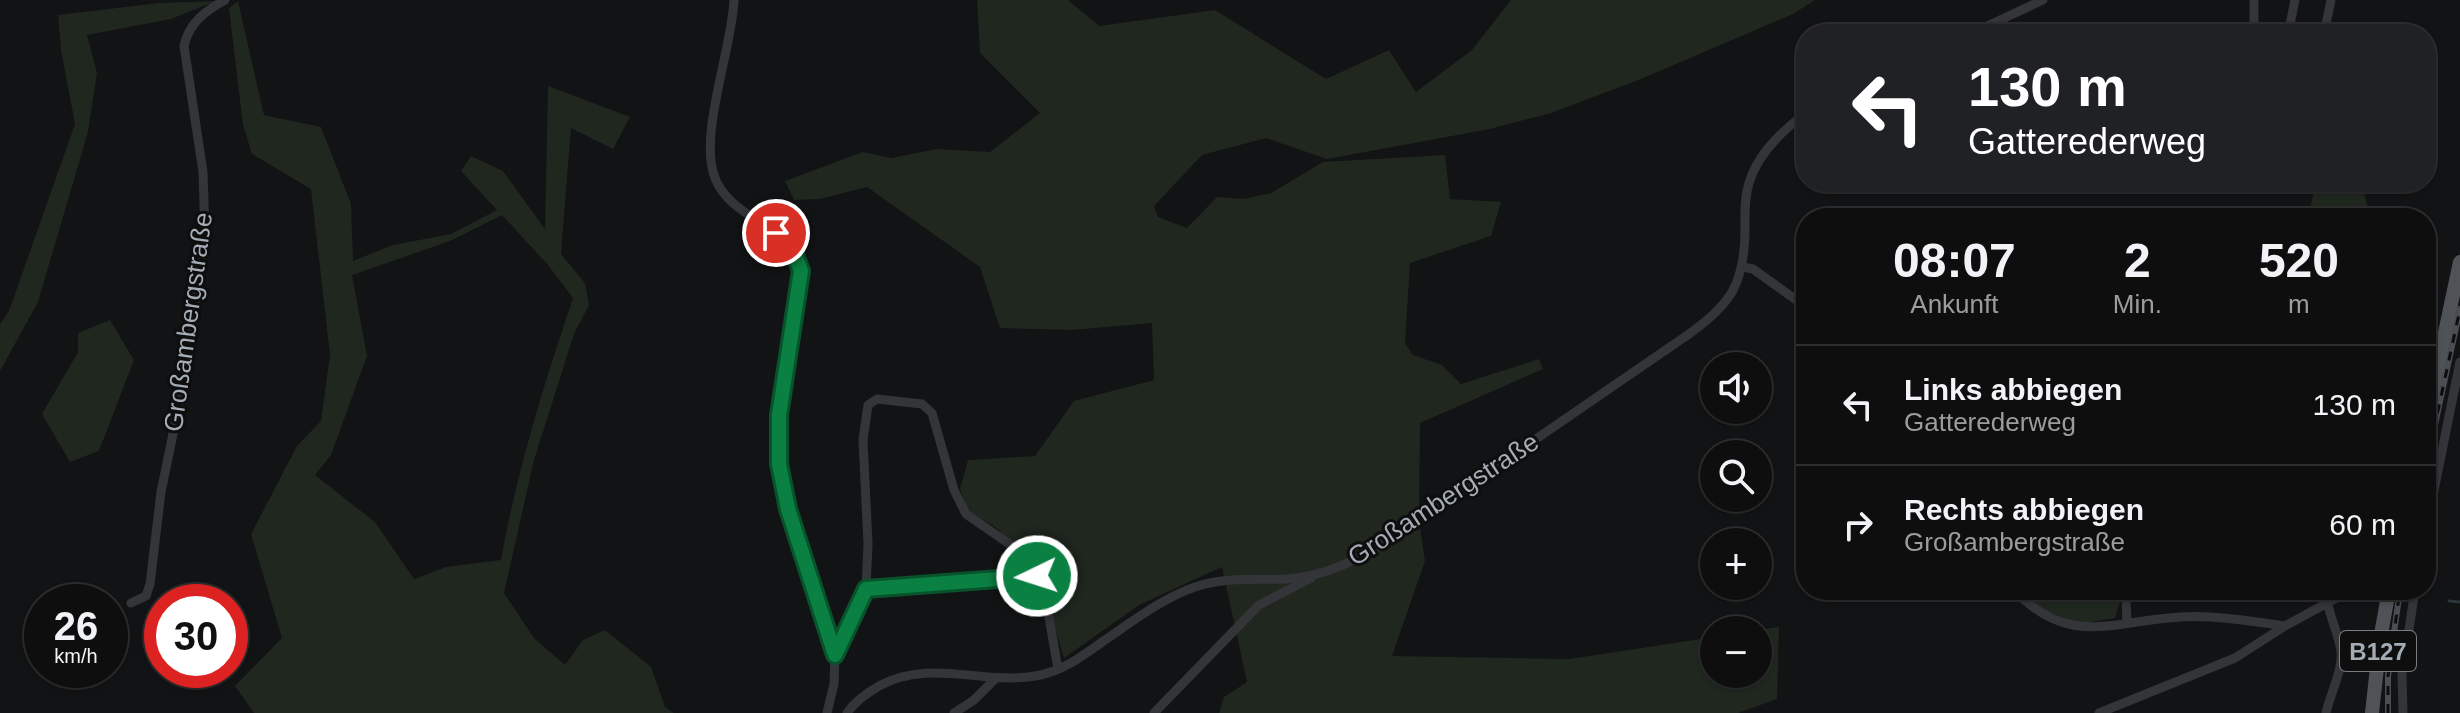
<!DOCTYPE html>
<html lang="de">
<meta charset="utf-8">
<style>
body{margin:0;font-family:Arial,sans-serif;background:#171718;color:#f1f3f6;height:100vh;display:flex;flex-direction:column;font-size:30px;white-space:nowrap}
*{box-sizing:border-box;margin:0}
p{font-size:26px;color:#9b9c9e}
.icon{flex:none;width:44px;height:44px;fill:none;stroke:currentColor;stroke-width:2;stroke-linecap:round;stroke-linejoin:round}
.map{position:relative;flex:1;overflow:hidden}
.side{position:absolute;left:1796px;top:208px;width:640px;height:392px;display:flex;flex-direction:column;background:#0e0e0f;border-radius:32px;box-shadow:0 2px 6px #0004,0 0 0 2px #2e2e2f}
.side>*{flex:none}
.banner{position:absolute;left:1796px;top:24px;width:640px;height:168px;border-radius:32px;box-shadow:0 2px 6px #0004,0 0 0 2px #2e2e2f;background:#202124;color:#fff;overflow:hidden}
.controls{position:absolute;left:1700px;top:352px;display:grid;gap:16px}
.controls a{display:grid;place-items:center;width:72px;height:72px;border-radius:50%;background:#0e0e0f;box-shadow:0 2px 6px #0004,0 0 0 2px #2e2e2f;font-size:40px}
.speed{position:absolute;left:24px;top:584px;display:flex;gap:16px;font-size:40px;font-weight:700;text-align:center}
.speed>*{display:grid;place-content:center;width:104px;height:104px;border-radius:50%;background:#0e0e0f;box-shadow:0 2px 6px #0004,0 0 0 2px #2e2e2f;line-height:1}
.speed small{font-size:20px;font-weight:400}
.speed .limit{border:12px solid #d22;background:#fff;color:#111}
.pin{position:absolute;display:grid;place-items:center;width:68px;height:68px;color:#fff;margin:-34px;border:4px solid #fff;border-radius:50%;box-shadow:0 2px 8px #0007}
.me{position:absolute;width:88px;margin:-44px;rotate:266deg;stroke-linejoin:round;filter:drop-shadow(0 0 6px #0008)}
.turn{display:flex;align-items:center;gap:28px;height:168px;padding:0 40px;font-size:36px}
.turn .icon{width:104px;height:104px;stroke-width:2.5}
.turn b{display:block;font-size:56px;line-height:68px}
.eta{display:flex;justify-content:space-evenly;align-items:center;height:136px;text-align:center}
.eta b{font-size:48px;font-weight:700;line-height:56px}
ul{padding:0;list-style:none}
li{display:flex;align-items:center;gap:24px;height:120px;padding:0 40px;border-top:2px solid #2e2e2f}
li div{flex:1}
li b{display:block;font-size:30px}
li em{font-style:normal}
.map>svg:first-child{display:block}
.green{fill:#1f271f;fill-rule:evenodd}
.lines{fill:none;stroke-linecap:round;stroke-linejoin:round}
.stream{stroke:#2b363a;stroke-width:3}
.minor{stroke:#333539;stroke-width:9}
.primary{stroke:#4f5358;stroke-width:14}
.rail-casing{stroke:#4a4e52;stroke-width:6}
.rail{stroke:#0e0e0f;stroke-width:3;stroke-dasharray:9;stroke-linecap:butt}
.route-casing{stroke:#07532c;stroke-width:20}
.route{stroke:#0b8043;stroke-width:14}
.labels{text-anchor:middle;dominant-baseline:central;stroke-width:6;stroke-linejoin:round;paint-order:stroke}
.shield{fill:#0e0e0f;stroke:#777d83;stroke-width:2}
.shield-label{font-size:24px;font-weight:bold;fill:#a4acb5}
.street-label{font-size:26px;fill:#a4acb5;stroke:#0e0e0f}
</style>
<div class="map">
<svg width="2460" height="713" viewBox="0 0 2460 713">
<rect width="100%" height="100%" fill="#121314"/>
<path class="green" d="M 977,0 L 1068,0 L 1099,26 L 1215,10 L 1326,79 L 1389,50 L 1416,92 L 1472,50 L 1511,0 L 1815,0 L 1793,14 L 1641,79 L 1551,113 L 1490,129 L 1327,159 L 1266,138 L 1202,155 L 1154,206 L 1158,217 L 1187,228 L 1217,197 L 1244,199 L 1271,193 L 1323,162 L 1445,155 L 1450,199 L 1501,202 L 1491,236 L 1410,263 L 1405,343 L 1413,355 L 1442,365 L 1461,384 L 1539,359 L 1543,369 L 1420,423 L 1419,520 L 1425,561 L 1392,656 L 1569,659 L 1714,637 L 1714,674 L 1758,674 L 1758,630 L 1779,627 L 1777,699 L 1738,713 L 1219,713 L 1224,697 L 1247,682 L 1222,567 L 1139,605 L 1064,658 L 1054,625 L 1049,590 L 1031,559 L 995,527 L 968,511 L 960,489 L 968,460 L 1035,456 L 1074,401 L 1154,380 L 1152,323 L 1072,330 L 1000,328 L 980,267 L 867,187 L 820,199 L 794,200 L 785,181 L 863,152 L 891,158 L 937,149 L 990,152 L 1040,113 L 980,53 Z
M 216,1 L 171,19 L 87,35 L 97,73 L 88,132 L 38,302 L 0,371 L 0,324 L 9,311 L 75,124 L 61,50 L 58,15 L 159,3 Z
M 238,1 L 264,115 L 321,127 L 351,204 L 353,261 L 393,245 L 451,234 L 497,210 L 461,171 L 471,156 L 503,171 L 545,229 L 548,86 L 630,117 L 613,149 L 571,128 L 561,254 L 585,283 L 589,305 L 574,334 L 534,460 L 504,593 L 534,638 L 565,665 L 583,640 L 605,630 L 651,667 L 665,707 L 674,713 L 254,713 L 235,686 L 282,638 L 251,534 L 297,446 L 321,421 L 330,355 L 311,189 L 252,154 L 243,125 L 229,8 ZM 502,215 L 547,264 L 573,298 C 544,384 517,470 501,560 L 446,567 L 414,579 L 375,522 L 315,475 L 331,455 L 367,356 L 352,275 L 450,241 Z
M 2316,182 L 2361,182 L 2371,218 L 2308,218 Z
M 110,320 L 134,360 L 99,451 L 70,462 L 42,414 L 78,352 L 78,333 Z
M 2019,590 L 2130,590 L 2119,604 L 2115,618 L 2079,624 L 2041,610 Z"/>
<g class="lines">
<path class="stream" d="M 2449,601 L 2460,602"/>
<path class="minor" d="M 734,0 C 732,49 698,136 715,178 C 731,220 791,224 801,271 L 779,415 L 779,464 L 788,509 L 835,655 L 834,684 L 827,713
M 2254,0 L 2254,29 L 2265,34
M 1970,34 L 2043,0
M 2288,34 L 2295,0
M 2324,34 L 2331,0
M 1743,267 L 1753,269 L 1806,307
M 2426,530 L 2460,362
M 866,589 L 1037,576
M 2014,590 C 2069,648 2112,621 2180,617 C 2216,615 2250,621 2285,626
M 131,603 L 146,596 L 150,584 L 161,492 L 189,356 L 205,234 L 203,172 L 184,46 C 189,23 205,11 225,0
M 2127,623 L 2126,599 L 2137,590
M 835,655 L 866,589 L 868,544 L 863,440 L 868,405 L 877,399 L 922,404 L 932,413 L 954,490 L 966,514 L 1008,543 L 1037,576 L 1046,600 L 1058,669
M 847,713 C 855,701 867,693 879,686 C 930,658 982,685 1035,676 C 1062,672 1084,655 1105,640 C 1133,621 1163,598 1195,587 C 1224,577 1255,580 1286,579 C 1320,577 1348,564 1377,548 L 1689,334 C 1731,304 1744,284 1745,232 C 1745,216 1744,199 1749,183 C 1757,155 1783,130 1806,113
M 954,713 L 974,700 L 996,678
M 1154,713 L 1259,605 L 1311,578
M 2099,713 L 2235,658 L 2285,626 L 2351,590
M 2326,713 C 2330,694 2343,671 2341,651 C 2338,630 2326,611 2326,590
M 2403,713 L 2402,675 L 2415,590"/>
<path class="primary" d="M 2426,422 L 2460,262
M 2372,713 L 2380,640 L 2389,590"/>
<g class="rail-casing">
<path id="rail" d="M 2426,466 L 2460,309
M 2388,713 L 2388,676 L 2400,590"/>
</g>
<use href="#rail" class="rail"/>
</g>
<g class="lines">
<g class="route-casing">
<path id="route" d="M 776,233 L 793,250 L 801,271 L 779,415 L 779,464 L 788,509 L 835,655 L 866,589 L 1037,576"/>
</g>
<use href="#route" class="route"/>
</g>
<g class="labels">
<rect class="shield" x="2340" y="631" width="76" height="40" rx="6"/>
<g class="shield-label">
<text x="2378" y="651">B127</text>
</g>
<g class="street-label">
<text transform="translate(188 322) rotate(-82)">Großambergstraße</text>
<text transform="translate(1443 499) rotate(-33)">Großambergstraße</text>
</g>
</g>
</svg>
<div class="controls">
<a><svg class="icon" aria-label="sound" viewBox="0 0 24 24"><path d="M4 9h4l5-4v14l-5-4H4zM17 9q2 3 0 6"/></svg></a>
<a><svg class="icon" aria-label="search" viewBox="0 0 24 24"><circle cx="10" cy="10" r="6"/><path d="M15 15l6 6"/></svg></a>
<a>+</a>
<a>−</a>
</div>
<div class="speed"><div>26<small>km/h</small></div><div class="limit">30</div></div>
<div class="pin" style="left:776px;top:233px;background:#d93025"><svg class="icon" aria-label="arrive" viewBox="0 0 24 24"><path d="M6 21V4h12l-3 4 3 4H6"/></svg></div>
<svg class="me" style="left:1037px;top:576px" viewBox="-20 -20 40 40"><circle r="17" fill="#0b8043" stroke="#fff" stroke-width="3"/><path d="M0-11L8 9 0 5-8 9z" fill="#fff"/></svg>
<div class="banner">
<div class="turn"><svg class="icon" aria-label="left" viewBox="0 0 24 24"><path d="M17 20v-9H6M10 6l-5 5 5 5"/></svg><div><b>130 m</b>Gatterederweg</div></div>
</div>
<section class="side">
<div class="eta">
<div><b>08:07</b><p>Ankunft</p></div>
<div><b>2</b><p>Min.</p></div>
<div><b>520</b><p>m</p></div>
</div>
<ul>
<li><svg class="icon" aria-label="left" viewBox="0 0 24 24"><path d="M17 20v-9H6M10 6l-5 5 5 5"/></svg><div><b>Links abbiegen</b><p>Gatterederweg</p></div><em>130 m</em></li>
<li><svg class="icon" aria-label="right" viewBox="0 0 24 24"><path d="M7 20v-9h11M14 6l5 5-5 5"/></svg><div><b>Rechts abbiegen</b><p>Großambergstraße</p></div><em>60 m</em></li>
</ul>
</section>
</div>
